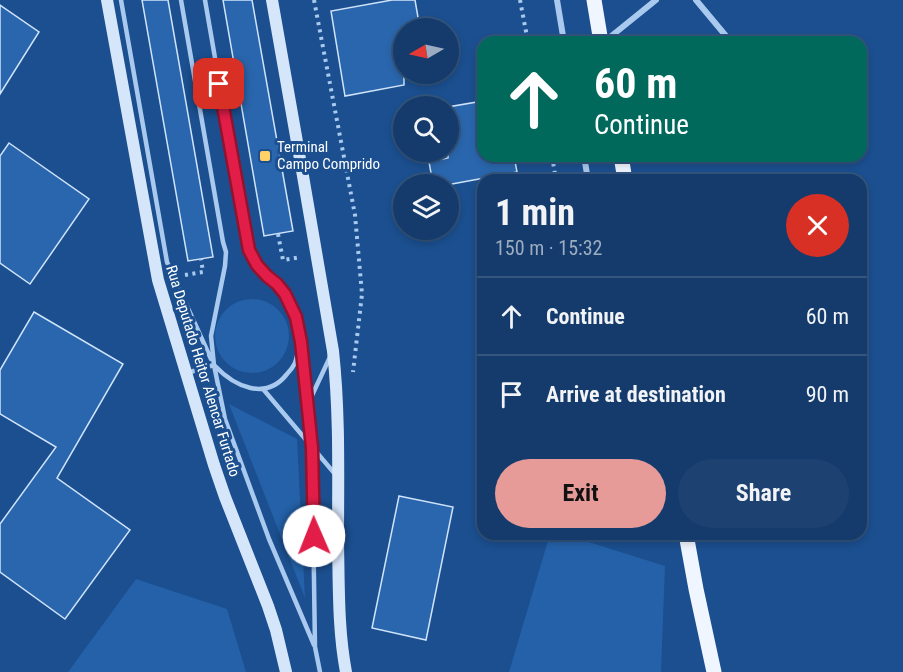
<!DOCTYPE html>
<meta charset="utf-8">
<style>
body{margin:0;font-family:"Roboto Condensed",sans-serif;background:#1d4271;color:#f1f3f6;height:100vh;display:flex;flex-direction:column;font-size:22px;white-space:nowrap}
*{box-sizing:border-box;margin:0}
p{font-size:20px;color:#9dadc1}
.icon{flex:none;width:33px;height:33px;fill:none;stroke:currentColor;stroke-width:2;stroke-linecap:round;stroke-linejoin:round}
.map{position:relative;flex:1;overflow:hidden}
.panel{position:absolute;left:477px;top:174px;width:390px;height:366px;display:flex;flex-direction:column;background:#143b6b;border-radius:18px;box-shadow:0 3px 9px #0003,0 0 0 2px #33557e}
.panel>*{flex:none}
.guide{position:absolute;left:477px;top:36px;width:390px;height:126px;border-radius:18px;box-shadow:0 3px 9px #0003,0 0 0 2px #33557e;background:#00695c;color:#fff;overflow:hidden}
.needle{width:39px;rotate:261deg}
.tools{position:absolute;left:393px;top:18px;display:grid;gap:12px}
.tools a{display:grid;place-items:center;width:66px;height:66px;border-radius:50%;background:#143b6b;box-shadow:0 3px 9px #0003,0 0 0 2px #33557e;font-size:30px}
.pin{position:absolute;display:grid;place-items:center;width:51px;height:51px;color:#fff;margin:-26px;border-radius:12px;box-shadow:0 3px 9px #0006}
.me{position:absolute;width:66px;margin:-33px;rotate:359deg;stroke-linejoin:round;filter:drop-shadow(0 0 4px #0008)}
.turn{display:flex;align-items:center;gap:21px;height:126px;padding:0 18px;font-size:27px}
.turn .icon{width:78px;height:78px;stroke-width:2.5}
.turn b{display:block;font-size:42px;line-height:51px}
.round{display:grid;place-items:center;flex:none;width:63px;height:63px;border-radius:32px;background:#1d4271}
.head{display:flex;align-items:center;justify-content:space-between;height:102px;padding:0 18px}
h1{font-size:36px;font-weight:700;line-height:45px}
.action{display:flex;gap:12px;margin-top:auto;padding:12px 18px}
.action a{flex:1;height:69px;border-radius:36px;background:#e69b98;color:#111;font-size:24px;font-weight:700;line-height:69px;text-align:center}
.action a+a{background:#1d4271;color:#f1f3f6}
ul{padding:0;list-style:none}
li{display:flex;align-items:center;gap:18px;height:78px;padding:0 18px;border-top:2px solid #33557e}
li div{flex:1}
li b{display:block;font-size:22px}
li em{font-style:normal}
.map>svg:first-child{display:block}
.green{fill:#2461a8}
.building{fill:#2a66ad;stroke:#cfe3fa;stroke-width:1.5}
.lines{fill:none;stroke-linecap:round;stroke-linejoin:round}
.path{stroke:#a9c9ee;stroke-width:4;stroke-dasharray:3 4.5;stroke-linecap:butt}
.lane{stroke:#a9c9ee;stroke-width:4.5}
.street{stroke:#a9c9ee;stroke-width:6}
.secondary{stroke:#d6e6fa;stroke-width:12}
.primary{stroke:#f0f6ff;stroke-width:15}
.route-casing{stroke:#92132f;stroke-width:15}
.route{stroke:#e11d48;stroke-width:10}
.poi-dot{fill:#ffd166;stroke:#1b4f8f;stroke-width:2}
.labels{text-anchor:middle;dominant-baseline:central;stroke-width:6;stroke-linejoin:round;paint-order:stroke}
.poi-label{font-size:15px;fill:#fff;stroke:#1b4f8f;text-anchor:start}
.street-label{font-size:15px;fill:#fff;stroke:#1b4f8f}
</style>
<div class="map">
<svg width="903" height="672" viewBox="0 0 903 672">
<rect width="100%" height="100%" fill="#1b4f8f"/>
<path class="green" d="M215 336a37 37 0 1 1 74 0a37 37 0 1 1-74 0Z
M 229,404 L 297,439 L 305,598 Z
M 550,534 L 563,534 L 665,566 L 661,672 L 509,672 Z
M 136,579 L 227,609 L 246,672 L 68,672 Z"/>
<path class="building" d="M 142,0 L 168,0 L 213,257 L 188,261 Z
M 223,0 L 252,0 L 293,231 L 264,236 Z
M 392,0 L 415,0 L 419,23 L 404,26 L 404,85 L 345,96 L 331,11 Z
M 0,5 L 39,32 L 0,94 Z
M 483,101 L 483,156 L 514,156 L 517,172 L 452,184 L 433,184 L 429,162 L 448,158 L 448,107 Z
M 9,143 L 89,199 L 30,284 L 0,263 L 0,156 Z
M 34,312 L 123,364 L 57,478 L 130,530 L 65,619 L 0,572 L 0,524 L 56,447 L 0,414 L 0,370 Z
M 399,496 L 453,507 L 426,640 L 372,628 Z"/>
<g class="lines">
<path class="path" d="M 314,0 L 355,215 L 362,294 L 353,372
M 520,0 L 528,42
M 552,156 L 556,180
M 278,234 L 283,260 L 301,257
M 185,275 L 203,272 L 201,259"/>
<path class="lane" d="M 121,0 L 167,262 L 211,359
M 181,0 L 223,242 L 226,252 L 225,266 L 211,336 L 214,365 L 225,419 L 269,539 L 314,645
M 205,0 L 246,237 L 249,250 L 257,265 L 267,276 L 277,284 L 285,294 L 296,317 L 301,342 L 312,448 L 315,647 L 320,672
M 215,366 C 235,387 266,401 287,374 C 290,371 293,367 295,363 C 297,357 298,351 300,345
M 187,373 L 214,365
M 263,389 L 335,474
M 308,404 L 330,357"/>
<path class="street" d="M 557,0 L 564,42
M 696,0 L 731,42
M 604,42 L 656,0
M 584,156 L 588,180
M 825,156 L 827,159"/>
<path class="secondary" d="M 107,0 L 158,280 L 214,465 L 225,497 L 268,606 L 276,630 L 286,672
M 272,0 L 303,176 L 333,351 C 340,415 338,480 338,544 C 339,587 338,630 346,672"/>
<path class="primary" d="M 594,0 L 601,42
M 621,156 L 625,180
M 686,534 L 696,589 L 714,672"/>
</g>
<g class="lines">
<g class="route-casing">
<path id="route" d="M 219,84 L 249,250 L 257,265 L 267,276 L 277,284 L 285,294 L 296,317 L 301,342 L 312,448 L 314,536"/>
</g>
<use href="#route" class="route"/>
</g>
<rect class="poi-dot" x="259" y="150" width="12" height="12" rx="3"/>
<g class="labels">
<g class="poi-label">
<text x="277" y="147">Terminal<tspan x="277" dy="17">Campo Comprido</tspan></text>
</g>
<g class="street-label">
<text transform="translate(203 371) rotate(73)">Rua Deputado Heitor Alencar Furtado</text>
</g>
</g>
</svg>
<div class="tools">
<a><svg class="needle" viewBox="-14 -14 28 28"><path d="M0-13l5 13h-10z" fill="#e53935"/><path d="M0 13l5-13h-10z" fill="#9dadc1"/></svg></a>
<a><svg class="icon" aria-label="search" viewBox="0 0 24 24"><circle cx="10" cy="10" r="6"/><path d="M15 15l6 6"/></svg></a>
<a><svg class="icon" aria-label="layers" viewBox="0 0 24 24"><path d="M12 4l9 5-9 5-9-5zM3 14l9 5 9-5"/></svg></a>
</div>
<div class="pin" style="left:219px;top:84px;background:#d93025"><svg class="icon" aria-label="arrive" viewBox="0 0 24 24"><path d="M6 21V4h12l-3 4 3 4H6"/></svg></div>
<svg class="me" style="left:314px;top:536px" viewBox="-20 -20 40 40"><circle r="19" fill="#fff"/><path d="M0-13L10 11 0 6-10 11z" fill="#e11d48"/></svg>
<div class="guide">
<div class="turn"><svg class="icon" aria-label="ahead" viewBox="0 0 24 24"><path d="M12 20V5M6 11l6-6 6 6"/></svg><div><b>60 m</b>Continue</div></div>
</div>
<section class="panel">
<div class="head"><div><h1>1 min</h1><p>150 m · 15:32</p></div><a class="round" style="background:#d93025;color:#fff"><svg class="icon" aria-label="close" viewBox="0 0 24 24"><path d="M6 6l12 12M18 6L6 18"/></svg></a></div>
<ul>
<li><svg class="icon" aria-label="ahead" viewBox="0 0 24 24"><path d="M12 20V5M6 11l6-6 6 6"/></svg><div><b>Continue</b></div><em>60 m</em></li>
<li><svg class="icon" aria-label="arrive" viewBox="0 0 24 24"><path d="M6 21V4h12l-3 4 3 4H6"/></svg><div><b>Arrive at destination</b></div><em>90 m</em></li>
</ul>
<div class="action"><a>Exit</a><a>Share</a></div>
</section>
</div>
